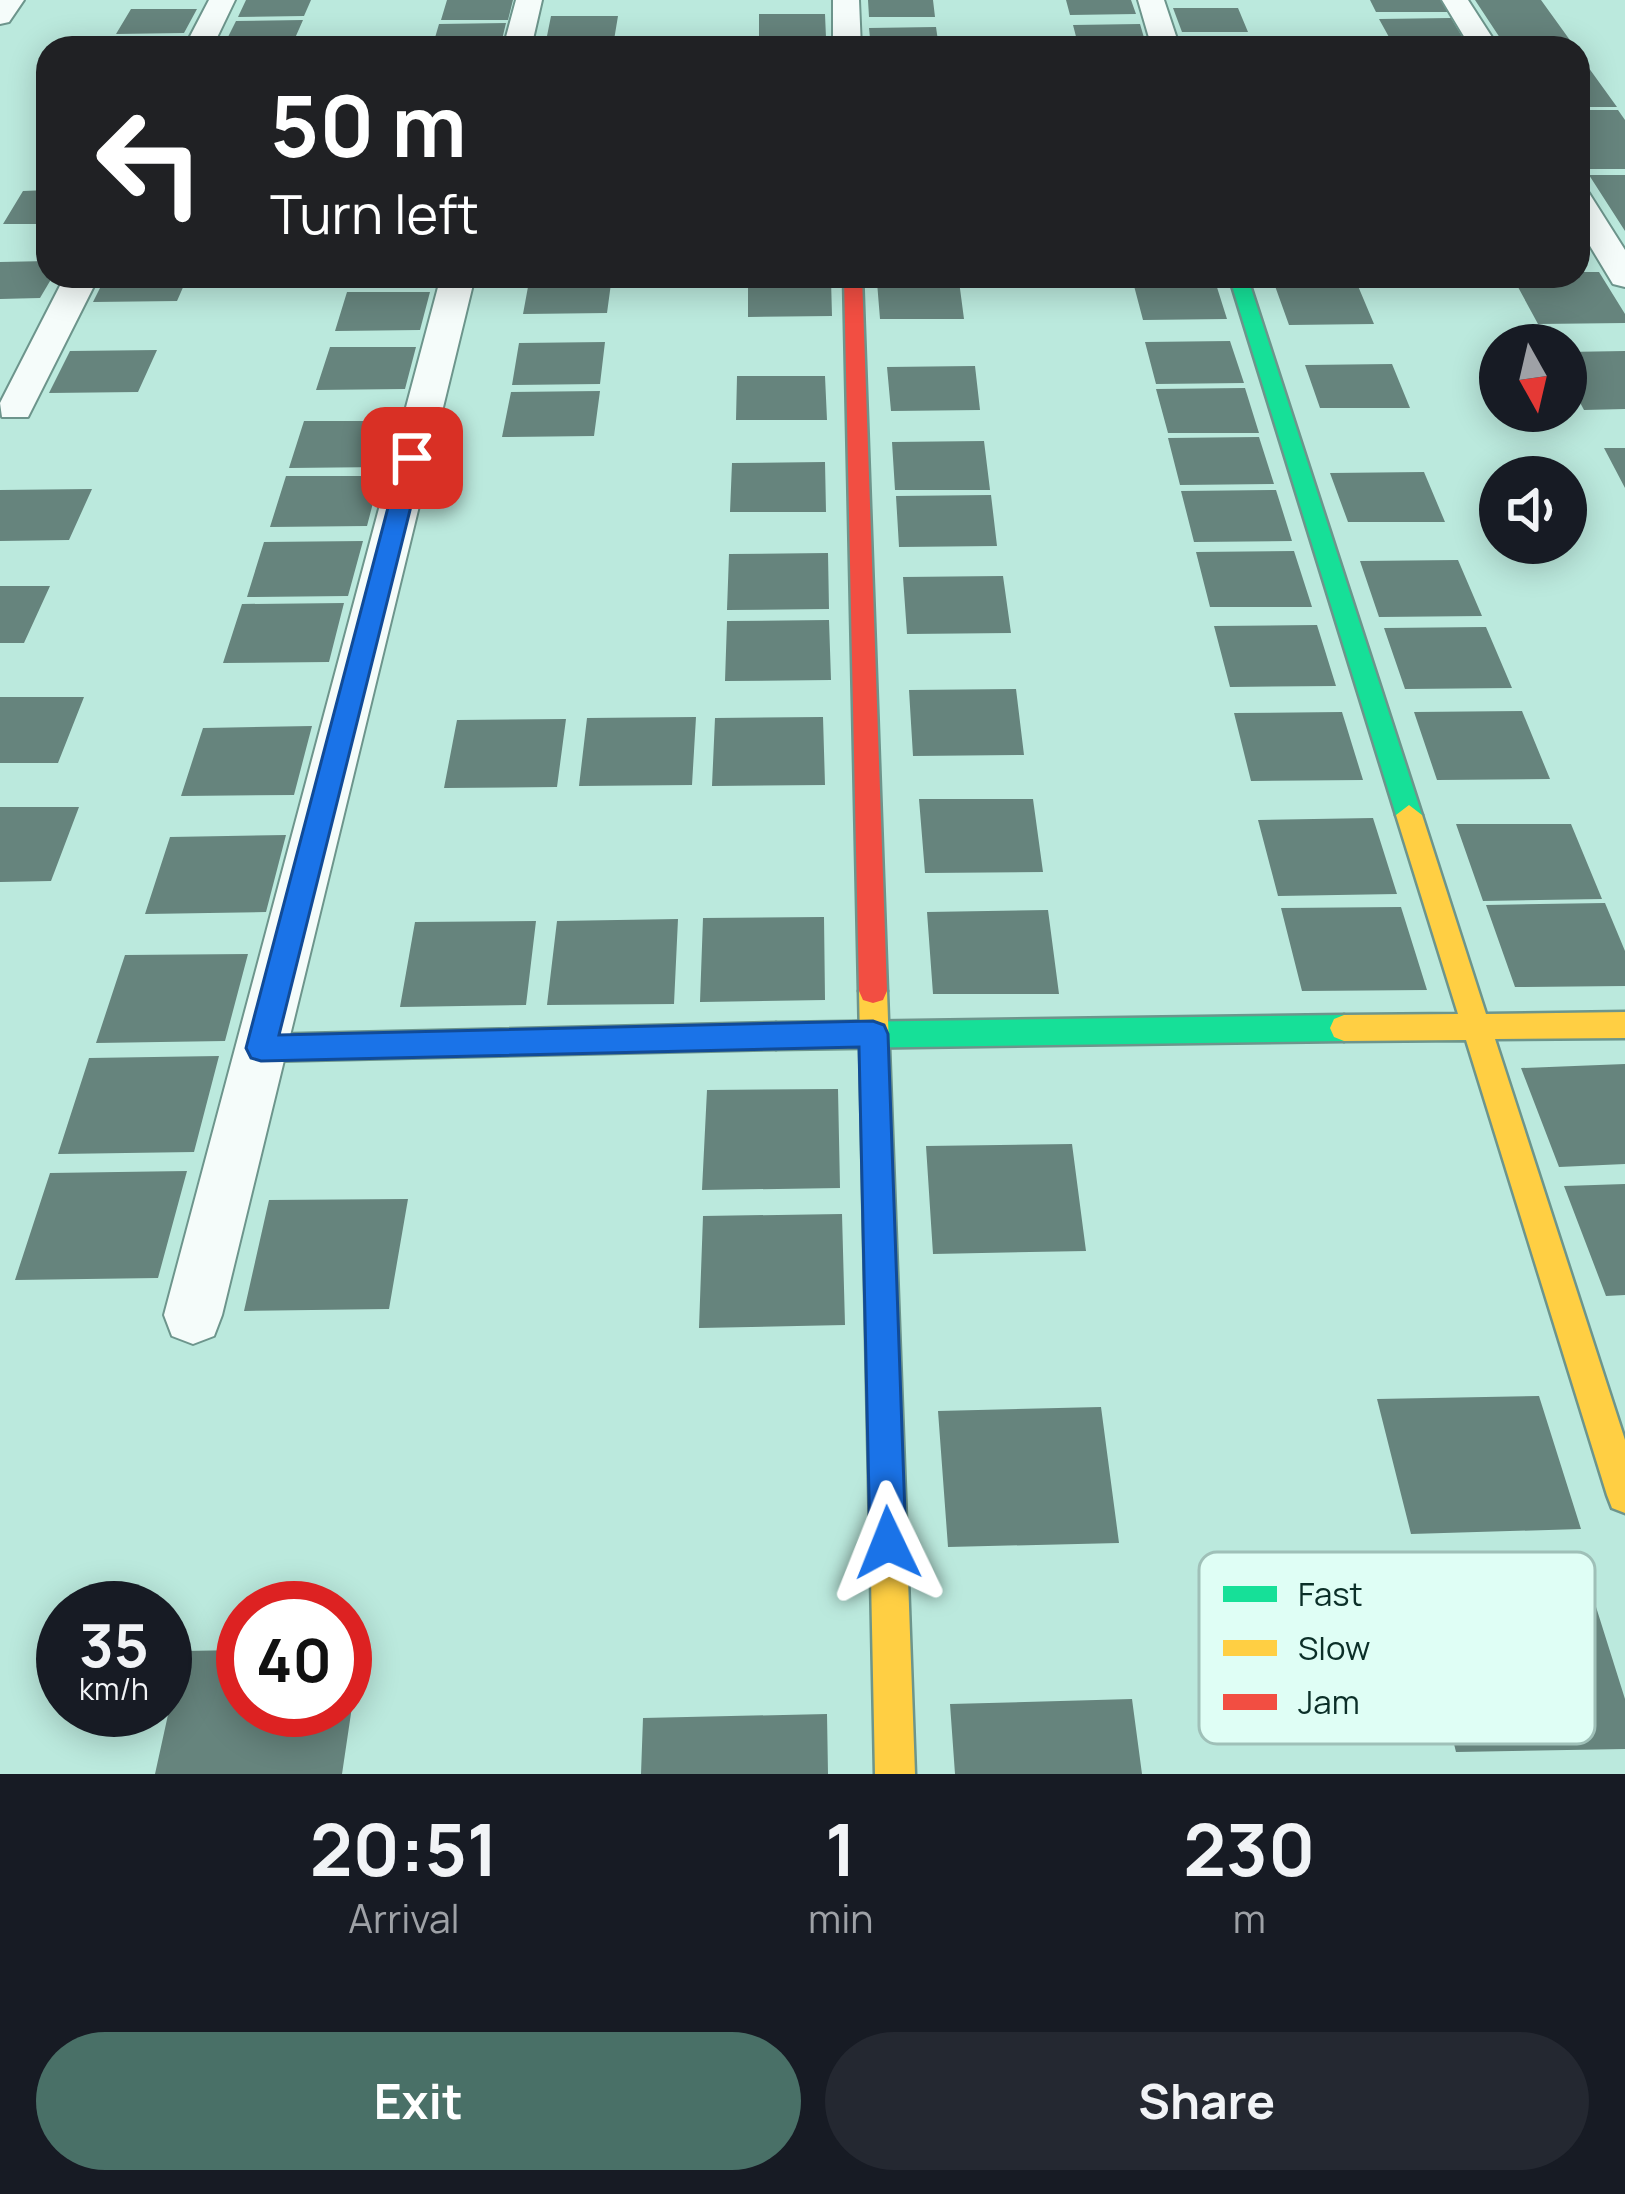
<!DOCTYPE html>
<style>
body{margin:0;font-family:Manrope,sans-serif;background:#242831;color:#f1f3f6;height:100vh;display:flex;flex-direction:column;font-size:45px;white-space:nowrap}
*{box-sizing:border-box;margin:0}
p{font-size:39px;color:#9ea1a6}
.icon{flex:none;width:66px;height:66px;fill:none;stroke:currentColor;stroke-width:2;stroke-linecap:round;stroke-linejoin:round}
.map{position:relative;height:1774px;overflow:hidden}
.details{display:flex;flex-direction:column;background:#171b24;flex:1}
.details>*{flex:none}
.guide{position:absolute;left:36px;top:36px;width:1554px;height:252px;border-radius:36px;box-shadow:0 6px 30px #0003;background:#202124;color:#fff;overflow:hidden}
.needle{width:78px;rotate:172deg}
.fabs{position:absolute;left:1479px;top:324px;display:grid;gap:24px}
.fabs a{display:grid;place-items:center;width:108px;height:108px;border-radius:50%;background:#171b24;box-shadow:0 6px 30px #0003;font-size:60px}
.speed{position:absolute;left:36px;top:1581px;display:flex;gap:24px;font-size:60px;font-weight:700;text-align:center}
.speed>*{display:grid;place-content:center;width:156px;height:156px;border-radius:50%;background:#171b24;box-shadow:0 6px 30px #0003;line-height:1}
.speed small{font-size:30px;font-weight:400}
.speed .limit{border:18px solid #d22;background:#fff;color:#111}
.pin{position:absolute;display:grid;place-items:center;width:102px;height:102px;color:#fff;margin:-51px;border-radius:24px;box-shadow:0 6px 18px #0006}
.me{position:absolute;width:132px;margin:-66px;rotate:358deg;stroke-linejoin:round;filter:drop-shadow(0 0 9px #0008)}
.turn{display:flex;align-items:center;gap:42px;height:252px;padding:0 36px;font-size:54px}
.turn .icon{width:156px;height:156px;stroke-width:2.5}
.turn b{display:block;font-size:84px;line-height:102px}
.eta{display:flex;justify-content:space-evenly;align-items:center;height:204px;text-align:center}
.eta b{font-size:72px;font-weight:700;line-height:84px}
.action{display:flex;gap:24px;margin-top:auto;padding:24px 36px}
.action a{flex:1;height:138px;border-radius:72px;background:#497067;color:#fff;font-size:48px;font-weight:700;line-height:138px;text-align:center}
.action a+a{background:#242831;color:#f1f3f6}
.map>svg:first-child{display:block}
.building{fill:#66847d}
.lines{fill:none;stroke-linecap:round;stroke-linejoin:round}
.street-casing{stroke:#6d958c;stroke-width:4}
.fast-casing{stroke:#6d958c;stroke-width:5}
.slow-casing{stroke:#6d958c;stroke-width:5}
.jam-casing{stroke:#6d958c;stroke-width:5}
.street{fill:#f5fcfa;fill-rule:evenodd}
.fast{fill:#16e098;fill-rule:evenodd}
.slow{fill:#ffcf43;fill-rule:evenodd}
.jam{fill:#f24e42;fill-rule:evenodd}
.route{fill:#1a73e8;stroke:#114b97;stroke-width:3}
.key{fill:#dffef5;stroke:#9fc0b8;stroke-width:3}
.key-label{font-size:33px;fill:#0b2f28}
</style>
<div class="map">
<svg width="1625" height="1774" viewBox="0 0 1625 1774">
<rect width="100%" height="100%" fill="#bbe9dd"/>
<path class="building" d="M 246,0 L 311,0 L 304,16 L 238,17 Z
M 447,0 L 513,0 L 508,20 L 441,20 Z
M 868,0 L 933,0 L 935,17 L 869,17 Z
M 1066,0 L 1131,0 L 1136,14 L 1070,15 Z
M 1370,0 L 1441,0 L 1448,12 L 1376,12 Z
M 1475,0 L 1541,0 L 1572,43 L 1504,44 Z
M 1173,8 L 1238,8 L 1248,32 L 1182,32 Z
M 131,9 L 197,9 L 184,33 L 116,34 Z
M 759,14 L 825,14 L 826,38 L 759,39 Z
M 551,16 L 618,16 L 614,40 L 546,41 Z
M 1451,18 L 1469,48 L 1395,48 L 1379,19 Z
M 303,20 L 292,45 L 224,45 L 236,21 Z
M 506,23 L 500,48 L 432,48 L 439,24 Z
M 1140,24 L 1147,48 L 1079,48 L 1073,25 Z
M 936,27 L 939,48 L 871,48 L 869,28 Z
M 1250,36 L 1255,48 L 1187,48 L 1183,37 Z
M 1578,53 L 1617,107 L 1578,107 Z
M 1578,110 L 1618,110 L 1625,120 L 1625,169 L 1585,169 L 1578,159 Z
M 1589,175 L 1625,175 L 1625,231 Z
M 48,190 L 48,224 L 3,224 L 23,191 Z
M 48,261 L 48,276 L 53,276 L 40,298 L 0,299 L 0,262 Z
M 1578,272 L 1599,272 L 1625,314 L 1625,323 L 1538,324 L 1512,276 L 1578,276 Z
M 106,276 L 188,276 L 177,301 L 93,302 Z
M 352,276 L 434,276 L 432,285 L 349,286 Z
M 530,276 L 612,276 L 607,313 L 523,314 Z
M 748,279 L 831,279 L 832,316 L 748,317 Z
M 959,281 L 964,319 L 880,319 L 877,282 Z
M 1215,281 L 1227,319 L 1143,320 L 1133,282 Z
M 1275,286 L 1358,286 L 1374,324 L 1289,325 Z
M 347,292 L 430,292 L 420,330 L 335,331 Z
M 1230,341 L 1244,383 L 1156,384 L 1145,342 Z
M 605,342 L 600,384 L 512,385 L 519,343 Z
M 330,347 L 416,347 L 405,389 L 316,390 Z
M 157,350 L 138,392 L 49,393 L 70,351 Z
M 1625,351 L 1625,409 L 1584,410 L 1566,376 L 1566,352 Z
M 1392,364 L 1410,408 L 1320,408 L 1305,365 Z
M 975,366 L 980,410 L 891,411 L 887,367 Z
M 737,376 L 825,376 L 827,420 L 736,420 Z
M 1245,388 L 1259,433 L 1168,433 L 1156,389 Z
M 600,391 L 594,436 L 502,437 L 511,392 Z
M 304,421 L 395,421 L 383,467 L 289,468 Z
M 1259,437 L 1274,484 L 1180,485 L 1168,438 Z
M 984,441 L 990,490 L 895,490 L 892,442 Z
M 1604,448 L 1625,448 L 1625,488 Z
M 825,462 L 826,512 L 730,512 L 732,463 Z
M 1424,472 L 1445,522 L 1348,522 L 1330,473 Z
M 286,476 L 380,476 L 367,526 L 270,527 Z
M 92,489 L 69,540 L 0,541 L 0,490 Z
M 1276,490 L 1292,541 L 1194,542 L 1181,491 Z
M 991,495 L 997,546 L 899,547 L 896,496 Z
M 363,541 L 348,596 L 247,597 L 264,542 Z
M 1294,551 L 1312,607 L 1210,607 L 1196,552 Z
M 828,553 L 829,609 L 727,610 L 729,554 Z
M 1458,560 L 1482,616 L 1379,617 L 1360,561 Z
M 1003,576 L 1011,633 L 907,634 L 903,577 Z
M 0,586 L 50,586 L 24,643 L 0,643 Z
M 344,603 L 329,662 L 223,663 L 242,604 Z
M 829,620 L 831,680 L 725,681 L 727,621 Z
M 1317,625 L 1336,686 L 1230,687 L 1214,626 Z
M 1486,627 L 1512,688 L 1405,689 L 1384,628 Z
M 1016,689 L 1024,755 L 913,756 L 909,690 Z
M 0,697 L 84,697 L 58,763 L 0,763 Z
M 1522,711 L 1550,779 L 1437,780 L 1414,712 Z
M 1342,712 L 1363,780 L 1251,781 L 1234,713 Z
M 696,717 L 692,785 L 579,786 L 587,718 Z
M 823,717 L 825,785 L 712,786 L 715,718 Z
M 566,719 L 557,787 L 444,788 L 457,720 Z
M 312,726 L 294,795 L 181,796 L 203,728 Z
M 919,799 L 1033,799 L 1043,872 L 925,873 Z
M 0,807 L 79,807 L 51,881 L 0,882 Z
M 1373,818 L 1397,894 L 1278,896 L 1258,820 Z
M 1456,824 L 1571,824 L 1602,899 L 1483,901 Z
M 286,835 L 266,912 L 145,914 L 170,837 Z
M 1605,903 L 1625,951 L 1625,986 L 1515,987 L 1486,905 Z
M 1401,907 L 1427,990 L 1302,991 L 1281,908 Z
M 1048,910 L 1059,994 L 933,994 L 927,912 Z
M 824,917 L 825,1000 L 700,1002 L 703,918 Z
M 678,919 L 674,1004 L 547,1005 L 557,921 Z
M 536,921 L 526,1005 L 400,1007 L 415,922 Z
M 248,954 L 225,1041 L 96,1043 L 125,955 Z
M 219,1056 L 194,1152 L 58,1154 L 89,1058 Z
M 1625,1064 L 1625,1164 L 1559,1167 L 1521,1068 Z
M 838,1089 L 840,1188 L 702,1190 L 707,1090 Z
M 1072,1144 L 1086,1251 L 933,1254 L 926,1146 Z
M 187,1171 L 158,1278 L 15,1280 L 50,1173 Z
M 1625,1184 L 1625,1295 L 1606,1296 L 1564,1186 Z
M 408,1199 L 389,1309 L 244,1311 L 269,1200 Z
M 842,1214 L 845,1325 L 699,1328 L 703,1216 Z
M 1539,1396 L 1581,1529 L 1411,1534 L 1377,1399 Z
M 1101,1407 L 1119,1543 L 948,1547 L 938,1411 Z
M 1591,1591 L 1625,1699 L 1625,1749 L 1456,1752 L 1417,1595 Z
M 361,1646 L 342,1774 L 155,1774 L 182,1651 L 243,1650 L 243,1710 L 345,1710 L 345,1647 Z
M 1132,1699 L 1142,1774 L 955,1774 L 950,1704 Z
M 827,1714 L 828,1774 L 641,1774 L 643,1718 Z"/>
<g class="lines">
<g class="street-casing">
<path id="street" d="M 0,0 L 24,0 L 9,22 L 0,24 Z
M 209,0 L 235,0 L 212,48 L 184,48 Z
M 516,0 L 542,0 L 531,48 L 503,48 Z
M 833,0 L 859,0 L 861,48 L 833,48 Z
M 1138,0 L 1164,0 L 1180,48 L 1152,48 Z
M 1442,0 L 1468,0 L 1499,48 L 1471,48 Z
M 1578,191 L 1589,193 L 1625,250 L 1625,287 L 1613,284 L 1578,226 Z
M 65,276 L 99,276 L 28,417 L 2,417 L 0,403 Z
M 441,276 L 475,276 L 222,1315 L 214,1336 L 193,1344 L 172,1336 L 164,1315 Z"/>
</g>
<g class="fast-casing">
<path id="fast" d="M 1229,276 L 1247,276 L 1422,815 L 1418,822 L 1409,825 L 1396,815 Z
M 1344,1015 L 1354,1019 L 1358,1028 L 1354,1037 L 1344,1041 L 776,1049 L 766,1045 L 761,1036 L 766,1027 L 776,1023 Z"/>
</g>
<g class="slow-casing">
<path id="slow" d="M 1409,805 L 1422,815 L 1486,1014 L 1625,1012 L 1625,1038 L 1495,1039 L 1625,1440 L 1625,1513 L 1612,1508 L 1607,1495 L 1466,1040 L 1344,1041 L 1334,1037 L 1330,1028 L 1334,1019 L 1344,1015 L 1458,1014 L 1396,815 Z
M 873,979 L 883,982 L 887,991 L 915,1774 L 875,1774 L 859,991 L 863,982 Z"/>
</g>
<g class="jam-casing">
<path id="jam" d="M 844,276 L 862,276 L 887,991 L 883,1000 L 873,1003 L 863,1000 L 859,991 Z
M 776,1023 L 786,1027 L 791,1036 L 786,1045 L 776,1049 L 261,1061 L 251,1057 L 246,1048 L 251,1039 L 261,1035 Z"/>
</g>
<use href="#street" class="street"/>
<use href="#fast" class="fast"/>
<use href="#slow" class="slow"/>
<use href="#jam" class="jam"/>
</g>
<path class="route" d="M 412,451 L 423,458 L 279,1035 L 873,1021 L 884,1025 L 888,1034 L 906,1543 L 901,1555 L 888,1561 L 875,1555 L 870,1543 L 859,1047 L 261,1061 L 251,1058 L 246,1048 L 401,458 Z"/>
<rect x="1199" y="1552" width="396" height="192" rx="18" class="key"/>
<rect x="1223" y="1586" width="54" height="16" fill="#16e098"/>
<rect x="1223" y="1640" width="54" height="16" fill="#ffcf43"/>
<rect x="1223" y="1694" width="54" height="16" fill="#f24e42"/>
<g class="key-label">
<text x="1298" y="1606">Fast</text>
<text x="1298" y="1660">Slow</text>
<text x="1298" y="1714">Jam</text>
</g>
</svg>
<div class="fabs">
<a><svg class="needle" viewBox="-14 -14 28 28"><path d="M0-13l5 13h-10z" fill="#e53935"/><path d="M0 13l5-13h-10z" fill="#9ea1a6"/></svg></a>
<a><svg class="icon" aria-label="sound" viewBox="0 0 24 24"><path d="M4 9h4l5-4v14l-5-4H4zM17 9q2 3 0 6"/></svg></a>
</div>
<div class="speed"><div>35<small>km/h</small></div><div class="limit">40</div></div>
<div class="pin" style="left:412px;top:458px;background:#d93025"><svg class="icon" aria-label="arrive" viewBox="0 0 24 24"><path d="M6 21V4h12l-3 4 3 4H6"/></svg></div>
<svg class="me" style="left:888px;top:1543px" viewBox="-20 -20 40 40"><path d="M0-17L14 15 0 8-14 15z" fill="#1a73e8" stroke="#fff" stroke-width="4"/></svg>
<div class="guide">
<div class="turn"><svg class="icon" aria-label="left" viewBox="0 0 24 24"><path d="M17 20v-9H6M10 6l-5 5 5 5"/></svg><div><b>50 m</b>Turn left</div></div>
</div>
</div>
<section class="details">
<div class="eta">
<div><b>20:51</b><p>Arrival</p></div>
<div><b>1</b><p>min</p></div>
<div><b>230</b><p>m</p></div>
</div>
<div class="action"><a>Exit</a><a>Share</a></div>
</section>
